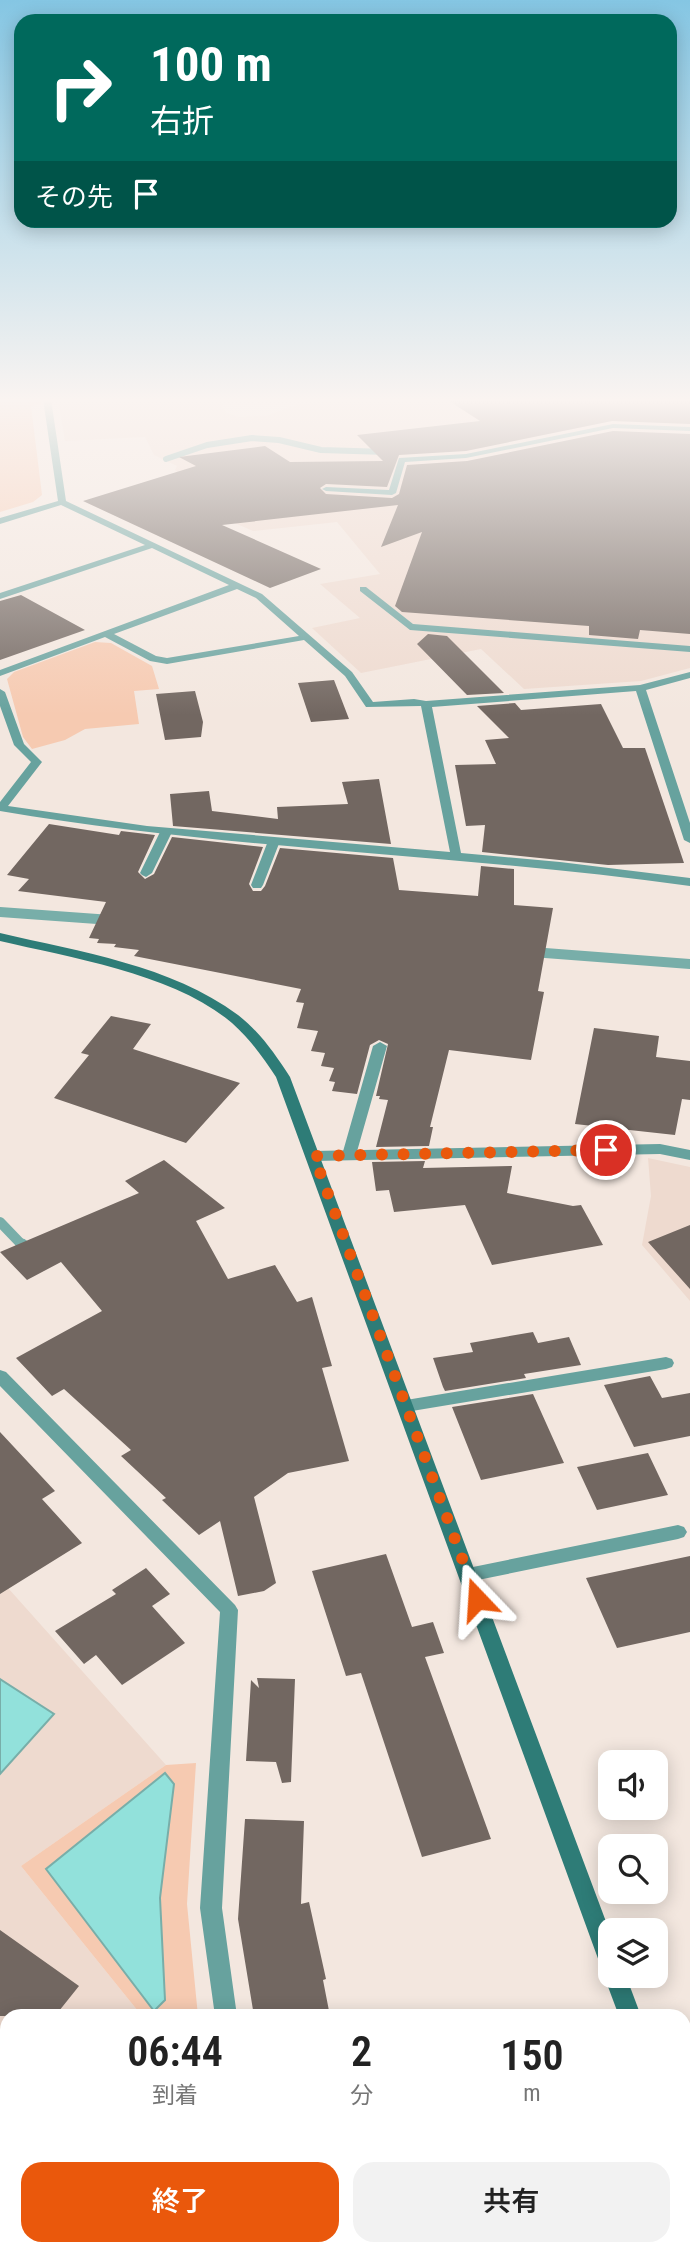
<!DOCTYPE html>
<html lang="ja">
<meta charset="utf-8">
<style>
body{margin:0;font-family:"Roboto Condensed","Noto Sans JP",sans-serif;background:#f2f2f2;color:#222;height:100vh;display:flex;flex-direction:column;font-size:26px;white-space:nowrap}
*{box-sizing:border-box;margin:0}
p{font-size:23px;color:#767676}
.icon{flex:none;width:38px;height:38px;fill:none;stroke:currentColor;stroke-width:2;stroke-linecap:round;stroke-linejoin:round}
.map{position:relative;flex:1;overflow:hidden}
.drawer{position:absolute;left:0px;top:2009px;width:691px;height:247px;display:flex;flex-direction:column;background:#fff;border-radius:21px 21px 0 0;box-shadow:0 4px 18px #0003}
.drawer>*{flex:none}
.top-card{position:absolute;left:14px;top:14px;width:663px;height:214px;border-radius:21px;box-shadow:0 4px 18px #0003;background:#00695c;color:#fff;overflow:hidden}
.tools{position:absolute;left:598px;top:1750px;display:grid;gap:14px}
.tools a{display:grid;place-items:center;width:70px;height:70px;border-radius:14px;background:#fff;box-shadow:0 4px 18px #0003;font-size:35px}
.pin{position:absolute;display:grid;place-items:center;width:60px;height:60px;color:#fff;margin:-30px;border:4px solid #fff;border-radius:50%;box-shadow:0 2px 7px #0007}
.me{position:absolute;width:77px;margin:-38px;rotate:340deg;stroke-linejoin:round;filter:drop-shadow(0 0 5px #0008)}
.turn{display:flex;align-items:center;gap:24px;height:147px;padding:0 21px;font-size:32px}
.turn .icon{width:91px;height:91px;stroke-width:2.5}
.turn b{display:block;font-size:49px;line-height:60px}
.then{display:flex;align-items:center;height:66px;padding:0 21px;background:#0003;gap:14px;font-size:26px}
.eta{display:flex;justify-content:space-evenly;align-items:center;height:119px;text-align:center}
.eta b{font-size:42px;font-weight:600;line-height:49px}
.button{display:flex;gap:14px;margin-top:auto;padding:14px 21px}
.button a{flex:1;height:80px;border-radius:21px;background:#ea580c;color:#fff;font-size:28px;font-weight:600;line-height:80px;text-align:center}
.button a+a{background:#f2f2f2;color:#222}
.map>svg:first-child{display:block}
.built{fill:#eedacf}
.green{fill:#f6cab1;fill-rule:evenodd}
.water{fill:#92e1db;stroke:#78aea9;stroke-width:2}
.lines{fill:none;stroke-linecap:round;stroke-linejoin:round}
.stream-far2{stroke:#78aea9;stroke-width:6}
.stream-far1{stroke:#78aea9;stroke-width:10}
.stream{stroke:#78aea9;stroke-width:13}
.building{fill:#726761}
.lane{fill:#67a29e;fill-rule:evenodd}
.street{fill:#67a29e;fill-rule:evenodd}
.secondary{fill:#2e7c77;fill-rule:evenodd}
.route{stroke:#ea580c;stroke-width:12;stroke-dasharray:0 21.6}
</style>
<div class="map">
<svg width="690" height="2255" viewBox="0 0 690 2255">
<rect width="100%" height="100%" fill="#f3e7df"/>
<path class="built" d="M 58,399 L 220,399 L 226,413 L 239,417 L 266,416 L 296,405 L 341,399 L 690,399 L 690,668 L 641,681 L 524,689 L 481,649 L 361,673 L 312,628 L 360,618 L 320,584 L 380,574 L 337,522 L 253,531 L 230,521 L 203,491 L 175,470 L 177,466 L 154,455 L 145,437 L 65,441 Z
M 648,1158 L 690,1167 L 690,1301 L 642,1245 L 651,1196 Z
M 0,1579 L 166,1765 L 21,1866 L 142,2016 L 7,2016 L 7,2249 L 332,2249 L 336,2255 L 0,2255 Z"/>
<path class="green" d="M 0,399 L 40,399 L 41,404 L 31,406 L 42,495 L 33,502 L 0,512 Z
M 95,642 L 111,643 L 152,666 L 159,689 L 134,691 L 139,724 L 85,729 L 65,740 L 32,749 L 23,737 L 7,679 L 14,672 Z
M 196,1763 L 187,1904 L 198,2016 L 142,2016 L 21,1866 L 166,1765 ZM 165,1773 L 174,1784 L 160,1898 Z"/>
<path class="water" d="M 0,1679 L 54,1714 L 0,1774 Z
M 165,1773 L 174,1784 L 160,1898 L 165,2000 L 154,2011 L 46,1869 Z"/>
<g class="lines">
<path class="stream-far2" d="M 166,459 L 207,445 L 252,438 L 279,440 L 321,450 L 387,452"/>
<path class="stream-far1" d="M 0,912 L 111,920
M 532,952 L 690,964
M 0,1222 L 24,1247"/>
<path class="stream" d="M 22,1245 L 26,1249"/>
</g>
<path class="building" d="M 446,399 L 690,399 L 690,424 L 612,421 L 466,451 L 399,455 L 387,487 L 326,484 L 320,488 L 326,494 L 392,498 L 399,494 L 407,465 L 467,461 L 613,431 L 690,434 L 690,634 L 640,630 L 638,639 L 589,635 L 589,626 L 402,612 L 395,606 L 422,532 L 381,547 L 398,505 L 222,525 L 321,569 L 270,588 L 83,501 L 196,466 L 179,457 L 265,446 L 290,462 L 383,461 L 357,435 L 480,421 Z
M 21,595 L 85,630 L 0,660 L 0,601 Z
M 428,634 L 447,636 L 504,693 L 467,695 L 417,644 Z
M 334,680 L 349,719 L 311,722 L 298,683 Z
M 195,691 L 203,722 L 201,737 L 165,740 L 156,694 Z
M 515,703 L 521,710 L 601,704 L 623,748 L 645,748 L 684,863 L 608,865 L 482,852 L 485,825 L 466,826 L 455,765 L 496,764 L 485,740 L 509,738 L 477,706 Z
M 379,779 L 391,844 L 173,826 L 170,794 L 209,791 L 212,811 L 278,819 L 277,807 L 348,804 L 342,782 Z
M 49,824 L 119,835 L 121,831 L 155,835 L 138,872 L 145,879 L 154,874 L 172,837 L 263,847 L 249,884 L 253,891 L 261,891 L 265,886 L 280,848 L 393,858 L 399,890 L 478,896 L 481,866 L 514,869 L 514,905 L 553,908 L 538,991 L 544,992 L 531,1060 L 449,1050 L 430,1127 L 433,1127 L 429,1146 L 376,1147 L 388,1100 L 379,1099 L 380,1096 L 376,1096 L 388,1044 L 379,1040 L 370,1045 L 357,1094 L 332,1091 L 335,1082 L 329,1081 L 334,1068 L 321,1066 L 325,1053 L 311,1051 L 318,1031 L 297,1028 L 304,1003 L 296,1002 L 301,989 L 134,956 L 139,950 L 114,947 L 116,944 L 97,943 L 99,939 L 89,938 L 106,902 L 18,891 L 29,879 L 7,875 Z
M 111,1016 L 151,1024 L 133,1049 L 240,1083 L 186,1143 L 54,1098 L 89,1055 L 81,1053 Z
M 594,1028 L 659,1036 L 656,1057 L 690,1061 L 690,1100 L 682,1099 L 675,1135 L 575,1124 Z
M 164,1160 L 225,1208 L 196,1221 L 228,1279 L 275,1265 L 297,1302 L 312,1297 L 332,1366 L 322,1368 L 349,1461 L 288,1473 L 254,1497 L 276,1583 L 264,1591 L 238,1596 L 220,1521 L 199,1535 L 162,1500 L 166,1498 L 121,1456 L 131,1450 L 64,1389 L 52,1396 L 16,1358 L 102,1311 L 61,1262 L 27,1280 L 0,1252 L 139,1193 L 125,1181 Z
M 425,1161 L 423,1168 L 512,1166 L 507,1193 L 573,1206 L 581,1205 L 603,1245 L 492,1265 L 465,1205 L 394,1212 L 389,1190 L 376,1191 L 372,1162 Z
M 690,1225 L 690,1289 L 648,1242 Z
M 533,1332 L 538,1343 L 569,1337 L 581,1365 L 524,1374 L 526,1378 L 445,1391 L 443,1387 L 433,1358 L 473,1352 L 470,1343 Z
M 650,1376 L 662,1398 L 690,1393 L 690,1436 L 634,1447 L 604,1385 Z
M 533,1394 L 564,1463 L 481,1480 L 452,1407 Z
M 0,1432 L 55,1491 L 42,1499 L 82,1543 L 0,1594 Z
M 648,1453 L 668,1495 L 597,1510 L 577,1467 Z
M 386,1554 L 412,1627 L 433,1622 L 444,1653 L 425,1657 L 491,1839 L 422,1857 L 361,1673 L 346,1676 L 312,1571 Z
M 690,1556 L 690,1632 L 617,1648 L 586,1578 Z
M 146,1568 L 170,1594 L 152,1606 L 185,1643 L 122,1685 L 96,1655 L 84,1664 L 55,1631 L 116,1594 L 112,1590 Z
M 257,1678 L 295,1679 L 291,1782 L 282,1783 L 276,1762 L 246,1761 L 251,1680 L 259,1688 Z
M 245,1819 L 304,1821 L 301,1904 L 309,1902 L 326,1979 L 323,1980 L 330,2016 L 254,2016 L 238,1919 Z
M 0,1930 L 79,1986 L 55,2016 L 0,2016 Z"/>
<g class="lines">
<path class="lane" d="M 613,424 L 690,427 L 690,431 L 613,428 L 466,458 L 405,462 L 396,493 L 392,495 L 326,491 L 322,489 L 326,487 L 389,490 L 399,458 L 466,454 Z
M 360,587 L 366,587 L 413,624 L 690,646 L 690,652 L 410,630 L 360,591 Z
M 166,829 L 172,832 L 152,873 L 146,877 L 142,875 L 140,873 L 160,832 Z
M 274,838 L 280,841 L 263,885 L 261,888 L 253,888 L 251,885 L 268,841 Z
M 380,1042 L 387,1046 L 356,1155 L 349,1160 L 344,1158 L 342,1155 L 373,1046 Z
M 666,1357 L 672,1359 L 674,1363 L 672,1367 L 666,1369 L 406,1412 L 400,1410 L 398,1406 L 400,1402 L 406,1400 Z
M 678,1525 L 684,1527 L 687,1532 L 684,1537 L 678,1539 L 468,1582 L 462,1580 L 459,1575 L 462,1570 L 468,1568 Z"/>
<path class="street" d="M 43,399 L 51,399 L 66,501 L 262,594 L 352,672 L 373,702 L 414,699 L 426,701 L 640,685 L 690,672 L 690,678 L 646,690 L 690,823 L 690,843 L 684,840 L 636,691 L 432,707 L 461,853 L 560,862 L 690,878 L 690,886 C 461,854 228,850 0,811 L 0,802 L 31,762 L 14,745 L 0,706 L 0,689 L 5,692 L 24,744 L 42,762 L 8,806 L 147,826 L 450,852 L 421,706 L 366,707 L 345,676 L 304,640 L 167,664 L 150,661 L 105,637 L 0,676 L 0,670 L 229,585 L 152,548 L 0,599 L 0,593 L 145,545 L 61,505 L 0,524 L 0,518 L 58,501 ZM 237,589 L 256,598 L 299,636 L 167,658 L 156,656 L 114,634 Z
M 660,1144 L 690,1150 L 690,1160 L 660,1154 L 314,1161 L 307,1156 L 314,1151 Z
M 0,1370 L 6,1372 L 235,1605 L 238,1610 L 222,1908 L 237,2016 L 215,2016 L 200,1908 L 220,1612 L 0,1386 Z"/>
<path class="secondary" d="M 0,933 C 80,952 171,965 238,1015 C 260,1032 275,1054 290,1077 L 611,1935 L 611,1976 L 626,1976 L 641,2016 L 619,2016 L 604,1976 L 606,1972 L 600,1964 L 276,1077 C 263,1057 250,1039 232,1023 C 175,974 72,958 0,941 Z
M 684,2160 L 690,2163 L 690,2200 L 684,2197 Z"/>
</g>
<linearGradient id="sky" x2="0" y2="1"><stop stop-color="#85c6e3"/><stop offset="0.56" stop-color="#faf4f1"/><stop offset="1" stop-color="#faf4f1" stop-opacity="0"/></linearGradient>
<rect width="690" height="715" fill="url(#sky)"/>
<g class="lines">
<path class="route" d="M 477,1599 L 314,1156 L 606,1150"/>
</g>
</svg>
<div class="tools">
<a><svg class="icon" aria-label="sound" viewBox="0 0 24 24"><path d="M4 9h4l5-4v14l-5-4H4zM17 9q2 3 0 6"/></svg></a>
<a><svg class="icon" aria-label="search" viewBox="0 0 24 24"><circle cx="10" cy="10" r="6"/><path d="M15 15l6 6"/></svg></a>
<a><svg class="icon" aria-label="layers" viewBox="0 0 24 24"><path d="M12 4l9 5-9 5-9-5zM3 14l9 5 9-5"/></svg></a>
</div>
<div class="pin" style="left:606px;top:1150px;background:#d93025"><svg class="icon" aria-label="arrive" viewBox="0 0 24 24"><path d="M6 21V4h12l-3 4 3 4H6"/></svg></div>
<svg class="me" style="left:477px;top:1599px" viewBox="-20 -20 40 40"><path d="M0-17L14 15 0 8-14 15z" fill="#ea580c" stroke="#fff" stroke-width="4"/></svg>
<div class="top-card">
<div class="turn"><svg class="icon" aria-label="right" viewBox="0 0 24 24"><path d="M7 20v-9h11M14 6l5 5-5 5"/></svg><div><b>100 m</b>右折</div></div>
<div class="then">その先<svg class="icon" aria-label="arrive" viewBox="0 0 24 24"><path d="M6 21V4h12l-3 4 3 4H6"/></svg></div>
</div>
<section class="drawer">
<div class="eta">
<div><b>06:44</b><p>到着</p></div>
<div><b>2</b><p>分</p></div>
<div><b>150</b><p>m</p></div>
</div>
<div class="button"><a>終了</a><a>共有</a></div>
</section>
</div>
